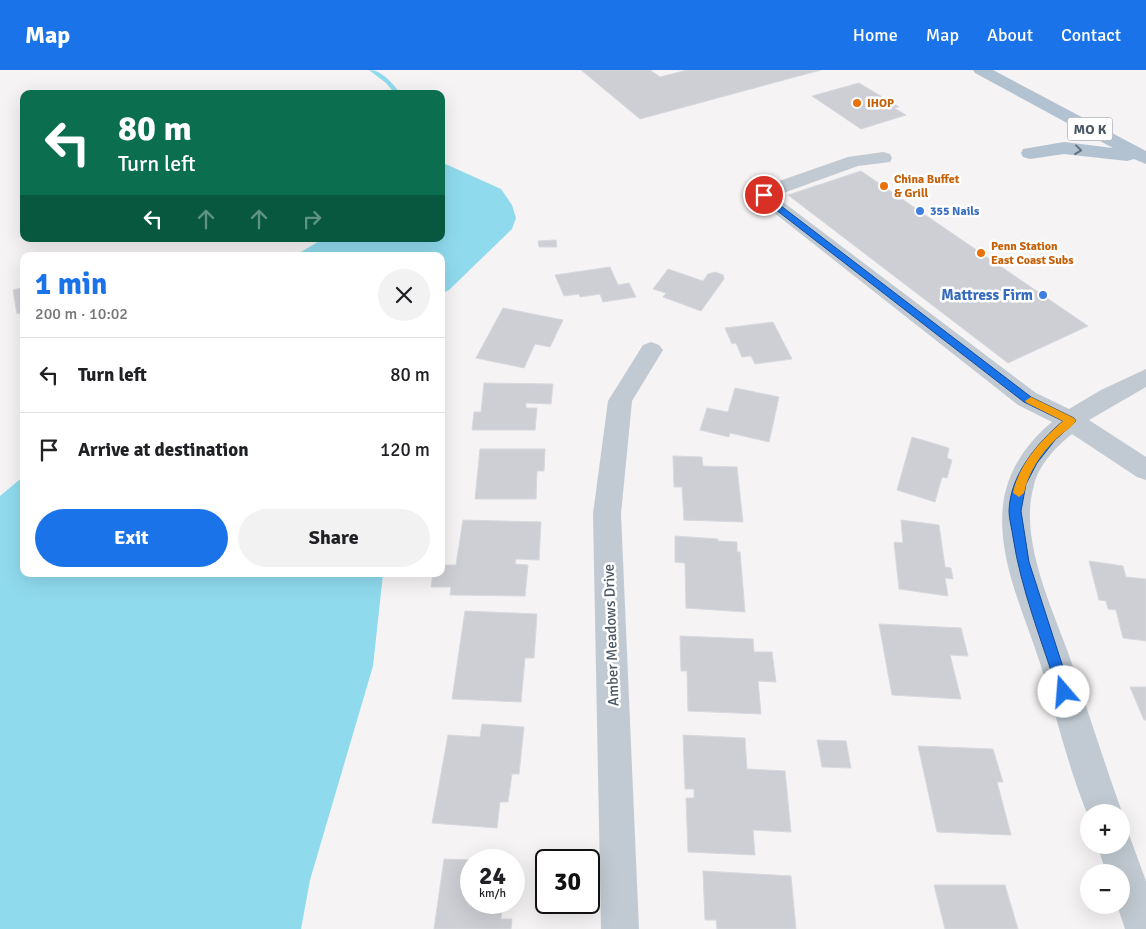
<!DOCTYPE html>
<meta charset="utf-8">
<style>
body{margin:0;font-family:Signika,sans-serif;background:#f2f2f2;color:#202124;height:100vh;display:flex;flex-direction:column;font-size:19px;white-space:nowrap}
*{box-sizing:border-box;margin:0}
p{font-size:16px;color:#757577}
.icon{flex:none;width:28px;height:28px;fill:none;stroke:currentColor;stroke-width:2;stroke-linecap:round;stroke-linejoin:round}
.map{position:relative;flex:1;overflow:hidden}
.sheet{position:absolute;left:20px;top:182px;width:425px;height:325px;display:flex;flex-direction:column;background:#fff;border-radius:10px;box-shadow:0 5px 20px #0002}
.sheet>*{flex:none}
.banner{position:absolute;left:20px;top:20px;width:425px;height:152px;border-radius:10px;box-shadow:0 5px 20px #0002;background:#0b6e4f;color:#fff;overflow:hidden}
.fabs{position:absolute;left:1080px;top:734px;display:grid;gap:10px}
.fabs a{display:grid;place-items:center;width:50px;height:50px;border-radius:50%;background:#fff;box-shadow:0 5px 20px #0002;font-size:25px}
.speed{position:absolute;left:460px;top:779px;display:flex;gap:10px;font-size:25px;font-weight:700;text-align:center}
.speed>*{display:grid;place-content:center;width:65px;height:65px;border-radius:50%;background:#fff;box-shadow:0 5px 20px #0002;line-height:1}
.speed small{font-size:12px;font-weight:400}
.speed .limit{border:2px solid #111;border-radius:8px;background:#fff;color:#111}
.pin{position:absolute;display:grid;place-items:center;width:42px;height:42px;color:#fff;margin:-21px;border:2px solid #fff;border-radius:50%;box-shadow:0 1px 5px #0007}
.me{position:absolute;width:55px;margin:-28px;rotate:342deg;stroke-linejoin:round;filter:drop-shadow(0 0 4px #0008)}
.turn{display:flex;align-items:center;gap:18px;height:105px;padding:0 15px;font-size:22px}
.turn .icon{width:65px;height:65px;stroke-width:2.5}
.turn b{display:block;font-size:35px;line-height:42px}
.lanes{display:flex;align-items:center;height:48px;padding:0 15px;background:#0003;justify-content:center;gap:25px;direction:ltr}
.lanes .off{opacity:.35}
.round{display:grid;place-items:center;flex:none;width:52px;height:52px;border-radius:26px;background:#f2f2f2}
.overview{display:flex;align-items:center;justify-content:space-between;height:85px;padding:0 15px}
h1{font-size:30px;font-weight:700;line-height:38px;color:#1a73e8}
.action{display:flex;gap:10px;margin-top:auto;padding:10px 15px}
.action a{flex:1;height:58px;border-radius:30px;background:#1a73e8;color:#fff;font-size:20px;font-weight:700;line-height:58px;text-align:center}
.action a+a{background:#f2f2f2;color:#202124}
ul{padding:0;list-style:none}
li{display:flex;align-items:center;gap:15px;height:75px;padding:0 15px;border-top:1px solid #e0e0e0}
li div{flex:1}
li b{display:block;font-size:19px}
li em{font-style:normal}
header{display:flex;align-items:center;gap:30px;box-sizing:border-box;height:70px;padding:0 25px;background:#1a73e8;color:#fff}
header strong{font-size:24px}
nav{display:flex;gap:28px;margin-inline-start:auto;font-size:18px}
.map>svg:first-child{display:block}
.water{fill:#90daee}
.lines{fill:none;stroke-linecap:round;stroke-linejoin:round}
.stream{fill:#90daee;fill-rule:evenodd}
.building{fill:#cdcfd5;stroke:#d7d9de}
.minor{fill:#c1cad2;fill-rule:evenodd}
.major{fill:#b3c2d1;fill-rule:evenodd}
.oneway{stroke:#64717d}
.route{fill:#1a73e8;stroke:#114b97}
.slow{fill:#f59e0b}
.food-dot{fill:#e8710a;stroke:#fff;stroke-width:2}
.shop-dot{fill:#3f7fe0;stroke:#fff;stroke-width:2}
.labels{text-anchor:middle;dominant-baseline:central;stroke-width:5;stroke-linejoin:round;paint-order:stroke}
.far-food-label{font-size:12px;font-weight:bold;fill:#c56008;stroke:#fff;text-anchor:start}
.far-shop-label{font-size:12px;font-weight:bold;fill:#366cbe;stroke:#fff;text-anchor:start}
.shield{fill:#fff;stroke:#808990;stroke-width:1}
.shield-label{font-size:14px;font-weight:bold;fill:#4a5661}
.shop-label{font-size:15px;font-weight:bold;fill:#366cbe;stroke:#fff;text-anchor:end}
.street-label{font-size:15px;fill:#4a5661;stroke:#fff}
</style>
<header>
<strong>Map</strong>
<nav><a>Home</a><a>Map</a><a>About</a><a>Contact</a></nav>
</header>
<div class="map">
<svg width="1146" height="859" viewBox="0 0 1146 859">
<rect width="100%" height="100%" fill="#f5f3f3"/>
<path class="water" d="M 441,92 L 501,119 L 512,135 L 516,148 L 512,159 L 449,220 L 441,224 L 441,186 L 294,186 L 323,169 L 441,169 Z
M 24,406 L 24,504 L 383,504 L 373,596 L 310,810 L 301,859 L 0,859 L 0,426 Z"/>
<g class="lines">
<path class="stream" d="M 369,0 C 382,0 393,14 401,24 L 395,24 L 386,13 Z"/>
</g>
<path class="building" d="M 581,0 L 650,0 L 660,7 L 687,0 L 821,0 L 640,49 Z
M 859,13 L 899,37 L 894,38 L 906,45 L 861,59 L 812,26 Z
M 861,101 L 981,183 L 1088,256 L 1008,293 L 788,125 Z
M 556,170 L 557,177 L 539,177 L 538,171 Z
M 610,197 L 618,215 L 629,213 L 636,227 L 603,232 L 600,224 L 580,227 L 579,224 L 564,226 L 555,205 Z
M 668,199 L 703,211 L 708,204 L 715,202 L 723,205 L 724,209 L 701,241 L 663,227 L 666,223 L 653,219 Z
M 24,217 L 24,242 L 17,244 L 13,220 Z
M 503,238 L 563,250 L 550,277 L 535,274 L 524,298 L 476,288 Z
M 773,252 L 792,289 L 755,294 L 751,286 L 742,287 L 736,273 L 732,274 L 725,258 Z
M 484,313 L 553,314 L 551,334 L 526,333 L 526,338 L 537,338 L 535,360 L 472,360 L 474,342 L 481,342 Z
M 735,318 L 779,327 L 769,372 L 730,363 L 729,367 L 700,360 L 707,338 L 728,342 Z
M 912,367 L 949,378 L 947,388 L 952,390 L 947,408 L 942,407 L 935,432 L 897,420 Z
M 480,379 L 545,379 L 544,401 L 537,401 L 536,429 L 475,429 Z
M 673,386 L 702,387 L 703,396 L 737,397 L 743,452 L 684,450 L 682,417 L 674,417 Z
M 463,450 L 541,452 L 539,490 L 516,489 L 515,494 L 528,495 L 525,526 L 450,525 L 451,517 L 431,517 L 433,504 L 441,504 L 441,495 L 456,495 Z
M 901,450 L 939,455 L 945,497 L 951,498 L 953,509 L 945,508 L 948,526 L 899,519 L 894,472 L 903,473 Z
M 675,466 L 718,469 L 718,471 L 737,472 L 737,482 L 740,482 L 745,542 L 686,538 L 685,493 L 675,492 Z
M 1089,491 L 1123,496 L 1126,507 L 1146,509 L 1146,571 L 1123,568 L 1116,540 L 1108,539 L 1106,531 L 1099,530 Z
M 465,541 L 537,544 L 534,588 L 525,588 L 521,632 L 452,629 Z
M 879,554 L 961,558 L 968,586 L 950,585 L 961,629 L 892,625 Z
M 680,566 L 753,569 L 754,582 L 772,582 L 776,612 L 758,611 L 761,644 L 688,641 L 687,601 L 681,601 Z
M 1130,617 L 1146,617 L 1146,650 L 1144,650 Z
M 482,654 L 524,657 L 519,704 L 512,704 L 508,732 L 500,732 L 497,758 L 432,753 L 448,665 L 480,667 Z
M 683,665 L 745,668 L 747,699 L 785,701 L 791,762 L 753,760 L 755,785 L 688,782 L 686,728 L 694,728 L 694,719 L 685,719 Z
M 817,670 L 846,671 L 851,698 L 822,697 Z
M 918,676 L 993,679 L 1003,712 L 997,712 L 1011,765 L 937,762 Z
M 444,789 L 471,790 L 471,832 L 502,832 L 501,849 L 512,849 L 511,859 L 434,859 Z
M 703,801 L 791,806 L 796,859 L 717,859 L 716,850 L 705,850 Z
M 934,815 L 1005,815 L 1018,859 L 945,859 Z"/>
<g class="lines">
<path class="minor" d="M 883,82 L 890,84 L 892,88 L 890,92 L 858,96 L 775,126 L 1036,323 L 1069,339 L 1101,320 L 1146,299 L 1146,317 L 1089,350 L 1146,387 L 1146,410 L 1137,407 L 1072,364 C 1056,377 1039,394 1034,415 C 1018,470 1053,539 1071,591 C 1088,641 1104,692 1122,742 L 1121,743 L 1089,742 L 1089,748 C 1068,698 1056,644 1040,593 C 1024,543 997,489 1003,435 C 1007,402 1026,373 1052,352 L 1018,335 L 754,127 L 759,118 L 848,87 Z
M 651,272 L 659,275 L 663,280 L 632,331 L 621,444 L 639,859 L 601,859 L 593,444 L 608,331 L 643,275 Z
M 1121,759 L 1128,762 L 1146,811 L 1146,859 L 1125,859 L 1117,835 L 1121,835 L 1121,802 L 1106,802 L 1097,775 L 1121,775 Z"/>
<path class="major" d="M 973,0 L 993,0 L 1146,81 L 1146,94 L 1134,89 L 1127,91 L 1064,84 L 1030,89 L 1023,87 L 1021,83 L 1023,79 L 1064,72 L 1113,78 L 975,3 Z"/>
</g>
<defs><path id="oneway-chevron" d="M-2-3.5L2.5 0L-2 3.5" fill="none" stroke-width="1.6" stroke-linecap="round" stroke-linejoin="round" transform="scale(1.25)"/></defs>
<use class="oneway" href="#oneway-chevron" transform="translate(1078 80) rotate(6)"/>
<path class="route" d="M 761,123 L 767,123 L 768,126 L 1031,327 L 1074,348 L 1076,351 L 1074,353 L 1055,370 L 1037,393 L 1026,414 L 1021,441 L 1029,492 L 1071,622 L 1069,626 L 1064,628 L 1060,626 L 1058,622 C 1042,571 1021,520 1013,467 C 1012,459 1009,449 1009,441 C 1010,405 1037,373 1063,351 L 1024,332 L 762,129 Z"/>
<path class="slow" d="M 1031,327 L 1074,348 L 1076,351 C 1071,358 1062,363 1056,369 C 1041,383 1028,403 1024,423 L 1019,427 L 1013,423 C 1019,394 1041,370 1063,351 L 1027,333 L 1025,331 Z"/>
<g class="food-dot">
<circle cx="857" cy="33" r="5"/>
<circle cx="884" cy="116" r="5"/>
<circle cx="981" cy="183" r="5"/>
</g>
<g class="shop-dot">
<circle cx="920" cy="141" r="5"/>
<circle cx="1043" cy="225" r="5"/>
</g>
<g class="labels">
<g class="far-food-label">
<text x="867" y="33">IHOP</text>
<text x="894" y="109">China Buffet<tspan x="894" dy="14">&amp; Grill</tspan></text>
<text x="991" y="176">Penn Station<tspan x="991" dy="14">East Coast Subs</tspan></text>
</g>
<g class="far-shop-label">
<text x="930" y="141">355 Nails</text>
</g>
<rect class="shield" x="1067.5" y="47.5" width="45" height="23" rx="4"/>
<g class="shield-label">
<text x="1090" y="59">MO K</text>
</g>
<g class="shop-label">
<text x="1033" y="225">Mattress Firm</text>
</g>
<g class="street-label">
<text transform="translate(611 565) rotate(-92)">Amber Meadows Drive</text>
</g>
</g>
</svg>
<div class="fabs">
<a>+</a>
<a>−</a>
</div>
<div class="speed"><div>24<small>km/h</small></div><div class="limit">30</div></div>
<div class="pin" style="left:764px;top:125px;background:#d93025"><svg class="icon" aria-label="arrive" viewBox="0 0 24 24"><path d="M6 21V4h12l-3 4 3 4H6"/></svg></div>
<svg class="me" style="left:1064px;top:622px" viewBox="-20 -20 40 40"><circle r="19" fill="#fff"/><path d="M0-13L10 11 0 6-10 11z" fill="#1a73e8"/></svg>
<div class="banner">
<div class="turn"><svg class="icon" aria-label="left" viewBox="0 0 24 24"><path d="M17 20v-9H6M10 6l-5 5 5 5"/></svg><div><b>80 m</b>Turn left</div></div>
<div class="lanes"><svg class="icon" aria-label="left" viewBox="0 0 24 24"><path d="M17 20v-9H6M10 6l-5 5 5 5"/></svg><svg class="icon off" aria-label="ahead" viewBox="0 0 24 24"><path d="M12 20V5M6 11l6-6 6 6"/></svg><svg class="icon off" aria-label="ahead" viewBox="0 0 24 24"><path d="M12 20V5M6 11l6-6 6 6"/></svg><svg class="icon off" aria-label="right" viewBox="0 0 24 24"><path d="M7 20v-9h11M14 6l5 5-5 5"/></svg></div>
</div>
<section class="sheet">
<div class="overview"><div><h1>1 min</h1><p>200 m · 10:02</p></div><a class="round"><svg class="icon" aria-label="close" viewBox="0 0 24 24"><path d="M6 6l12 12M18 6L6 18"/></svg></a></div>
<ul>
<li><svg class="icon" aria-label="left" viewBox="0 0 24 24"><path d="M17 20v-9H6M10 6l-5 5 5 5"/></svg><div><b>Turn left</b></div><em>80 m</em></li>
<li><svg class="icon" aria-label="arrive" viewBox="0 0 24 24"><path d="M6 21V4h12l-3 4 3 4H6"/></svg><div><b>Arrive at destination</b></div><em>120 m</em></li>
</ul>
<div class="action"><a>Exit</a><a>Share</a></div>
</section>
</div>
